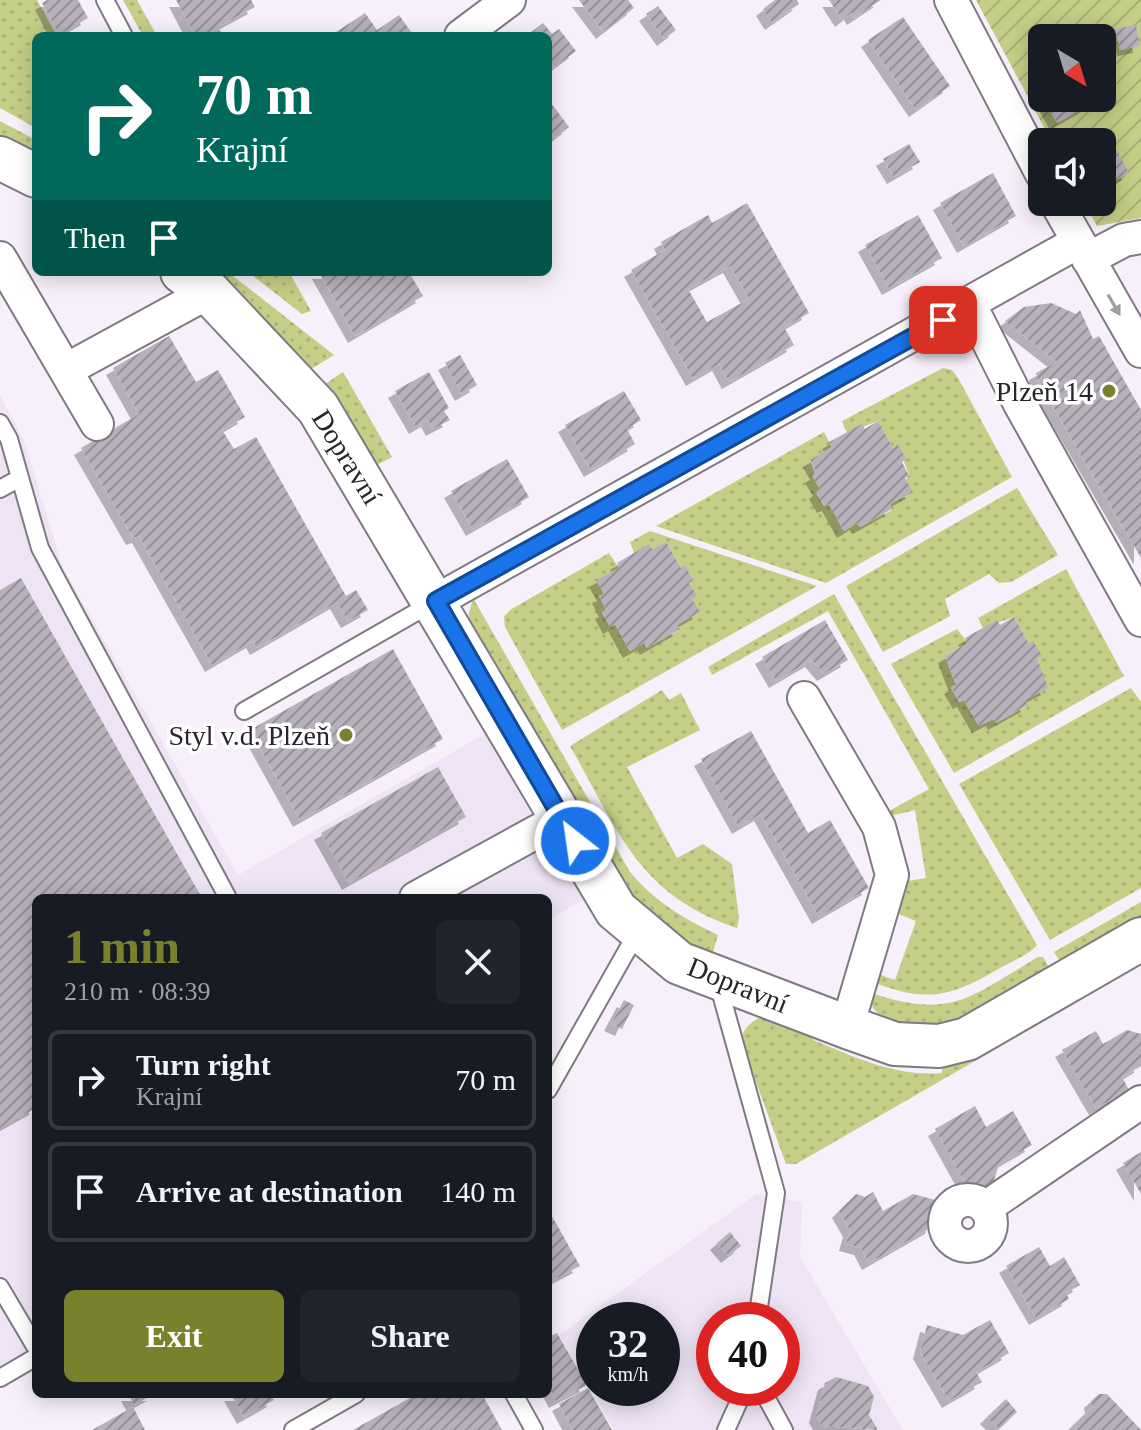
<!DOCTYPE html>
<meta charset="utf-8">
<style>
body{margin:0;font-family:"Times New Roman",serif;background:#20242c;color:#f1f3f6;height:100vh;display:flex;flex-direction:column;font-size:30px;white-space:nowrap}
*{box-sizing:border-box;margin:0}
p{font-size:26px;color:#9ea1a6}
.icon{flex:none;width:44px;height:44px;fill:none;stroke:currentColor;stroke-width:2;stroke-linecap:round;stroke-linejoin:round}
.map{position:relative;flex:1;overflow:hidden}
.panel{position:absolute;left:32px;top:894px;width:520px;height:504px;display:flex;flex-direction:column;background:#171b24;border-radius:12px;box-shadow:0 4px 20px #0003}
.panel>*{flex:none}
.hud{position:absolute;left:32px;top:32px;width:520px;height:244px;border-radius:12px;box-shadow:0 4px 20px #0003;background:#00695c;color:#fff;overflow:hidden}
.needle{width:52px;rotate:142deg}
.tools{position:absolute;left:1028px;top:24px;display:grid;gap:16px}
.tools a{display:grid;place-items:center;width:88px;height:88px;border-radius:12px;background:#171b24;box-shadow:0 4px 20px #0003;font-size:40px}
.speed{position:absolute;left:576px;top:1302px;display:flex;gap:16px;font-size:40px;font-weight:700;text-align:center}
.speed>*{display:grid;place-content:center;width:104px;height:104px;border-radius:50%;background:#171b24;box-shadow:0 4px 20px #0003;line-height:1}
.speed small{font-size:20px;font-weight:400}
.speed .limit{border:12px solid #d22;background:#fff;color:#111}
.pin{position:absolute;display:grid;place-items:center;width:68px;height:68px;color:#fff;margin:-34px;border-radius:16px;box-shadow:0 4px 12px #0006}
.me{position:absolute;width:88px;margin:-44px;rotate:330deg;stroke-linejoin:round;filter:drop-shadow(0 0 6px #0008)}
.turn{display:flex;align-items:center;gap:28px;height:168px;padding:0 32px;font-size:36px}
.turn .icon{width:104px;height:104px;stroke-width:2.5}
.turn b{display:block;font-size:56px;line-height:68px}
.then{display:flex;align-items:center;height:76px;padding:0 32px;background:#0003;gap:16px;font-size:30px}
.round{display:grid;place-items:center;flex:none;width:84px;height:84px;border-radius:12px;background:#20242c}
.summary{display:flex;align-items:center;justify-content:space-between;height:136px;padding:0 32px}
h1{font-size:48px;font-weight:600;line-height:60px;color:#79812d}
.cta{display:flex;gap:16px;margin-top:auto;padding:16px 32px}
.cta a{flex:1;height:92px;border-radius:12px;background:#79812d;color:#fff;font-size:32px;font-weight:600;line-height:92px;text-align:center}
.cta a+a{background:#20242c;color:#f1f3f6}
ul{padding:0;list-style:none}
li{display:flex;align-items:center;gap:24px;height:100px;margin:0 16px 12px;padding:0 16px;border:4px solid #363941;border-radius:12px}
li div{flex:1}
li b{display:block;font-size:30px}
li em{font-style:normal}
.map>svg:first-child{display:block}
.built{fill:#efe4f5;fill-rule:evenodd}
.grass{fill:url(#grass-dots)}
.garden{fill:url(#garden-furrows);fill-rule:evenodd}
.building{fill:url(#building-hatch);fill-rule:evenodd;filter:url(#shadow)}
.lines{fill:none;stroke-linecap:round;stroke-linejoin:round}
.service-casing{stroke:#7f7983;stroke-width:20}
.minor-casing{stroke:#7f7983;stroke-width:36}
.tertiary-casing{stroke:#7f7983;stroke-width:46}
.service{stroke:#fff;stroke-width:16}
.minor{stroke:#fff;stroke-width:32}
.tertiary{stroke:#fff;stroke-width:42}
.oneway{fill:#9e9d9f}
.route-casing{stroke:#114b97;stroke-width:20}
.route{stroke:#1a73e8;stroke-width:14}
.poi-dot{fill:#79812d;stroke:#fff;stroke-width:3}
.labels{text-anchor:middle;dominant-baseline:central;stroke-width:7;stroke-linejoin:round;paint-order:stroke}
.poi-label{font-size:28px;fill:#272529;stroke:#fff;text-anchor:end}
.street-label{font-size:28px;fill:#272529;stroke:#fff}
</style>
<div class="map">
<svg width="1141" height="1430" viewBox="0 0 1141 1430">
<defs>
<pattern id="grass-dots" width="8" height="8" patternUnits="userSpaceOnUse" patternTransform="scale(2)"><rect width="8" height="8" fill="#c4ce86"/><path d="M2 2h.1M6 6h.1" fill="none" stroke="#a8b174" stroke-width="1.8" stroke-linecap="round"/></pattern>
<pattern id="garden-furrows" width="10" height="10" patternUnits="userSpaceOnUse" patternTransform="scale(2)"><rect width="10" height="10" fill="#c4ce86"/><path d="M-1 1l2-2M0 10L10 0M9 11l2-2" fill="none" stroke="#a8b174"/></pattern>
<pattern id="building-hatch" width="6" height="6" patternUnits="userSpaceOnUse" patternTransform="scale(2)"><rect width="6" height="6" fill="#b7b1bb"/><path d="M-1 1l2-2M0 6l6-6M5 7l2-2" fill="none" stroke="#959098"/></pattern>
<filter id="shadow"><feDropShadow dx="-7" dy="7" stdDeviation="0" flood-color="#0004"/></filter>
</defs>
<rect width="100%" height="100%" fill="#f7f0fb"/>
<path class="built" d="M 0,395 L 24,440 L 63,568 L 238,875 L 488,732 L 584,900 L 548,920 L 548,898 L 36,898 L 36,1366 L 0,1387 Z
M 756,1194 L 802,1202 L 800,1257 L 903,1430 L 614,1430 L 559,1335 ZM 594,1320 L 662,1320 L 662,1388 L 594,1388 ZM 714,1320 L 782,1320 L 782,1388 L 714,1388 Z"/>
<path class="grass" d="M 0,0 L 37,0 L 57,36 L 36,36 L 36,128 L 0,108 Z
M 123,0 L 137,0 L 157,36 L 143,36 Z
M 0,121 L 36,140 L 36,159 L 0,143 Z
M 204,272 L 228,272 L 334,355 L 306,372 Z
M 248,272 L 289,272 L 311,311 L 302,314 Z
M 943,368 L 952,370 L 958,378 L 1012,477 L 826,583 L 656,526 L 824,432 L 832,447 L 810,460 L 820,489 L 816,492 L 824,506 L 829,504 L 843,530 L 857,523 L 860,527 L 892,510 L 890,504 L 909,475 L 898,446 L 893,448 L 878,421 L 847,433 L 842,421 Z
M 343,372 L 392,457 L 375,466 L 319,388 Z
M 1017,488 L 1058,555 L 1011,582 L 999,583 L 989,574 L 945,599 L 950,616 L 883,652 L 846,586 Z
M 650,531 L 817,586 L 562,730 L 505,627 L 504,617 L 510,610 L 609,553 L 619,568 L 597,580 L 604,594 L 600,597 L 606,610 L 602,613 L 610,626 L 615,624 L 630,651 L 644,643 L 647,648 L 679,630 L 677,625 L 699,612 L 692,599 L 696,596 L 689,583 L 693,580 L 685,566 L 681,568 L 666,542 L 652,549 L 649,545 L 634,553 L 630,542 Z
M 1066,569 L 1124,676 L 954,773 L 891,664 L 957,629 L 968,643 L 945,656 L 956,685 L 951,688 L 959,702 L 964,700 L 979,726 L 993,719 L 996,723 L 1027,706 L 1025,700 L 1047,688 L 1037,658 L 1041,655 L 1033,642 L 1029,644 L 1014,617 L 983,628 L 978,618 Z
M 834,594 L 1037,945 C 1029,955 1012,961 1000,968 C 949,998 926,1003 870,981 L 873,972 L 895,980 L 916,921 L 894,912 L 902,882 L 926,878 L 915,810 L 891,816 L 889,811 L 929,789 L 828,611 L 712,675 L 708,667 Z
M 473,598 L 630,872 C 655,902 683,918 718,935 L 713,952 L 704,953 L 670,934 L 627,897 L 470,635 L 468,618 Z
M 1131,688 L 1141,702 L 1141,888 L 1050,940 L 959,784 Z
M 662,690 L 669,700 L 681,693 L 700,730 L 627,767 L 677,858 L 703,844 L 732,864 L 739,918 L 737,928 C 638,895 618,830 570,746 Z
M 1141,902 L 1141,926 L 1064,968 L 1054,952 Z
M 1038,957 L 1043,957 L 1053,974 C 1026,988 989,1015 960,1023 C 930,1031 871,1032 868,992 C 952,1020 967,999 1038,957 Z
M 1069,995 L 1074,1004 L 796,1164 L 786,1164 L 744,1049 L 743,1033 C 763,1002 788,1021 815,1032 L 813,1040 C 855,1057 895,1077 942,1073 L 943,1065 Z"/>
<path class="garden" d="M 976,0 L 1141,0 L 1141,218 L 1097,226 L 1084,202 L 1102,202 L 1102,142 L 1052,142 ZM 1042,38 L 1102,38 L 1102,98 L 1042,98 Z"/>
<path class="building" d="M 47,0 L 78,0 L 88,18 L 59,35 L 42,3 Z
M 176,0 L 251,0 L 255,7 L 218,27 L 223,36 L 195,36 Z
M 579,0 L 628,0 L 634,8 L 603,32 Z
M 775,0 L 797,0 L 799,4 L 772,23 L 763,9 Z
M 829,0 L 881,0 L 854,18 L 851,13 L 842,20 Z
M 658,6 L 676,30 L 664,39 L 646,14 Z
M 365,13 L 377,30 L 399,15 L 414,36 L 339,36 L 336,32 Z
M 903,17 L 950,86 L 916,110 L 868,40 Z
M 543,23 L 552,34 L 559,29 L 576,51 L 548,72 L 548,36 L 526,36 Z
M 1136,25 L 1140,46 L 1120,50 L 1115,29 Z
M 1111,30 L 1117,57 L 1102,60 L 1102,38 L 1088,38 L 1088,35 Z
M 1043,98 L 1089,98 L 1092,103 L 1057,123 Z
M 548,99 L 569,127 L 555,138 L 548,128 Z
M 909,144 L 920,162 L 894,177 L 883,159 Z
M 1115,147 L 1129,173 L 1102,188 L 1102,154 Z
M 993,173 L 1016,216 L 964,246 L 940,203 Z
M 747,203 L 809,313 L 784,327 L 794,345 L 729,382 L 719,364 L 693,379 L 631,270 L 665,250 L 661,242 L 708,215 L 712,223 ZM 730,266 L 749,299 L 707,322 L 688,289 Z
M 918,215 L 942,258 L 889,288 L 865,245 Z
M 319,272 L 409,272 L 423,296 L 355,336 Z
M 1051,303 L 1076,314 L 1080,310 L 1093,339 L 1099,336 L 1141,410 L 1141,558 L 1038,381 L 1036,373 L 1057,362 L 1005,321 L 1024,307 Z
M 169,336 L 196,382 L 218,370 L 245,417 L 222,430 L 234,449 L 256,437 L 346,596 L 356,590 L 368,610 L 348,621 L 337,602 L 257,648 L 253,641 L 212,665 L 139,536 L 133,538 L 81,448 L 139,414 L 113,368 Z
M 460,355 L 477,385 L 462,394 L 445,363 Z
M 429,372 L 449,408 L 444,411 L 450,420 L 433,429 L 428,420 L 416,427 L 395,391 Z
M 624,391 L 641,420 L 627,429 L 635,444 L 591,470 L 565,425 Z
M 878,421 L 893,448 L 898,445 L 906,459 L 902,462 L 909,476 L 905,478 L 913,492 L 890,504 L 892,509 L 860,527 L 857,523 L 844,531 L 829,504 L 824,506 L 816,492 L 820,489 L 812,476 L 817,473 L 810,460 L 832,447 L 829,442 L 862,424 L 865,429 Z
M 507,459 L 529,497 L 473,529 L 451,491 Z
M 666,542 L 681,568 L 685,565 L 693,580 L 689,583 L 697,596 L 692,599 L 700,612 L 677,625 L 680,629 L 647,648 L 644,643 L 630,651 L 615,624 L 610,627 L 602,612 L 606,610 L 599,596 L 604,594 L 596,580 L 619,568 L 617,563 L 649,544 L 652,549 Z
M 21,578 L 202,898 L 36,898 L 36,1108 L 0,1128 L 0,590 Z
M 1014,617 L 1029,644 L 1033,641 L 1042,656 L 1037,658 L 1048,688 L 1025,700 L 1028,705 L 995,723 L 993,719 L 979,726 L 964,700 L 960,702 L 951,687 L 956,685 L 945,656 L 968,643 L 965,638 L 997,620 L 1000,625 Z
M 825,620 L 848,660 L 824,674 L 812,660 L 776,681 L 762,657 Z
M 393,649 L 443,739 L 300,820 L 250,730 Z
M 751,731 L 808,833 L 830,820 L 869,888 L 819,917 L 761,814 L 739,827 L 701,759 Z
M 438,767 L 466,817 L 349,883 L 321,833 Z
M 624,1000 L 634,1005 L 622,1029 L 611,1024 Z
M 1127,1030 L 1141,1034 L 1141,1066 L 1122,1077 L 1129,1090 L 1096,1108 L 1062,1050 L 1096,1031 L 1103,1044 Z
M 975,1106 L 986,1127 L 1013,1111 L 1032,1145 L 999,1164 L 991,1190 L 965,1183 L 935,1129 Z
M 1141,1152 L 1141,1194 L 1123,1163 Z
M 873,1192 L 883,1211 L 913,1194 L 939,1201 L 932,1227 L 869,1263 L 861,1248 L 846,1244 L 850,1230 L 839,1211 L 856,1194 L 865,1197 Z
M 548,1209 L 580,1266 L 548,1283 Z
M 730,1232 L 741,1246 L 728,1256 L 717,1243 Z
M 1039,1247 L 1050,1266 L 1064,1257 L 1080,1285 L 1066,1293 L 1069,1299 L 1036,1318 L 1006,1266 Z
M 990,1320 L 1009,1353 L 976,1372 L 982,1382 L 949,1401 L 920,1352 L 927,1325 L 963,1335 Z
M 557,1333 L 587,1385 L 556,1401 L 548,1386 L 548,1337 Z
M 836,1377 L 868,1386 L 874,1397 L 869,1415 L 878,1430 L 822,1426 L 816,1416 L 825,1383 Z
M 588,1388 L 612,1430 L 573,1430 L 559,1404 Z
M 128,1394 L 154,1394 L 134,1405 Z
M 231,1394 L 270,1394 L 274,1400 L 244,1417 Z
M 417,1394 L 482,1394 L 502,1430 L 353,1430 Z
M 1099,1394 L 1107,1394 L 1141,1430 L 1068,1430 L 1092,1407 L 1091,1401 Z
M 1006,1399 L 1017,1412 L 999,1429 L 987,1417 Z
M 133,1407 L 145,1430 L 92,1430 Z"/>
<g class="lines">
<g class="service-casing">
<path id="service" d="M 105,0 L 124,36
M 0,423 L 9,439 L 40,548 L 228,898
M 0,489 L 20,478
M 244,711 L 434,602
M 718,983 L 776,1193 L 757,1320
M 548,1090 L 638,931
M 0,1287 L 36,1348
M 0,1378 L 36,1357
M 761,1388 L 784,1430
M 514,1394 L 534,1430
M 293,1430 L 356,1394
M 726,1430 L 745,1388"/>
</g>
<g class="minor-casing">
<path id="minor" d="M 951,0 L 1042,174
M 461,36 L 509,0
M 1056,202 L 1141,351
M 0,258 L 97,424
M 1088,259 L 1124,240 L 1141,237
M 970,305 L 1020,404 L 1141,620
M 66,370 L 209,292
M 436,601 L 1078,242
M 804,698 L 879,827 L 892,875 L 847,1027
M 416,898 L 562,818
M945 1223a23 23 0 1 1 46 0a23 23 0 1 1-46 0Z
M 985,1208 L 1141,1102"/>
</g>
<g class="tertiary-casing">
<path id="tertiary" d="M 0,158 L 36,176
M 182,272 L 209,292 L 318,408 L 616,910 L 679,963 L 847,1027 L 895,1044 L 939,1046 L 967,1039 L 1141,939"/>
</g>
<use href="#service" class="service"/>
<use href="#minor" class="minor"/>
<use href="#tertiary" class="tertiary"/>
</g>
<defs><path id="oneway-solid" d="M-6-.8H1V-3.2L6.5 0L1 3.2V.8H-6Z" transform="scale(2)"/></defs>
<use class="oneway" href="#oneway-solid" transform="translate(1114 305) rotate(60)"/>
<g class="lines">
<g class="route-casing">
<path id="route" d="M 575,841 L 436,601 L 943,320"/>
</g>
<use href="#route" class="route"/>
</g>
<g class="poi-dot">
<circle cx="1109" cy="391" r="8"/>
<circle cx="346" cy="735" r="8"/>
</g>
<g class="labels">
<g class="poi-label">
<text x="1093" y="391">Plzeň 14</text>
<text x="330" y="735">Styl v.d. Plzeň</text>
</g>
<g class="street-label">
<text transform="translate(347 457) rotate(58)">Dopravní</text>
<text transform="translate(738 985) rotate(22)">Dopravní</text>
</g>
</g>
</svg>
<div class="tools">
<a><svg class="needle" viewBox="-14 -14 28 28"><path d="M0-13l5 13h-10z" fill="#e53935"/><path d="M0 13l5-13h-10z" fill="#9ea1a6"/></svg></a>
<a><svg class="icon" aria-label="sound" viewBox="0 0 24 24"><path d="M4 9h4l5-4v14l-5-4H4zM17 9q2 3 0 6"/></svg></a>
</div>
<div class="speed"><div>32<small>km/h</small></div><div class="limit">40</div></div>
<div class="pin" style="left:943px;top:320px;background:#d93025"><svg class="icon" aria-label="arrive" viewBox="0 0 24 24"><path d="M6 21V4h12l-3 4 3 4H6"/></svg></div>
<svg class="me" style="left:575px;top:841px" viewBox="-20 -20 40 40"><circle r="17" fill="#1a73e8" stroke="#fff" stroke-width="3"/><path d="M0-11L8 9 0 5-8 9z" fill="#fff"/></svg>
<div class="hud">
<div class="turn"><svg class="icon" aria-label="right" viewBox="0 0 24 24"><path d="M7 20v-9h11M14 6l5 5-5 5"/></svg><div><b>70 m</b>Krajní</div></div>
<div class="then">Then<svg class="icon" aria-label="arrive" viewBox="0 0 24 24"><path d="M6 21V4h12l-3 4 3 4H6"/></svg></div>
</div>
<section class="panel">
<div class="summary"><div><h1>1 min</h1><p>210 m · 08:39</p></div><a class="round"><svg class="icon" aria-label="close" viewBox="0 0 24 24"><path d="M6 6l12 12M18 6L6 18"/></svg></a></div>
<ul>
<li><svg class="icon" aria-label="right" viewBox="0 0 24 24"><path d="M7 20v-9h11M14 6l5 5-5 5"/></svg><div><b>Turn right</b><p>Krajní</p></div><em>70 m</em></li>
<li><svg class="icon" aria-label="arrive" viewBox="0 0 24 24"><path d="M6 21V4h12l-3 4 3 4H6"/></svg><div><b>Arrive at destination</b></div><em>140 m</em></li>
</ul>
<div class="cta"><a>Exit</a><a>Share</a></div>
</section>
</div>
